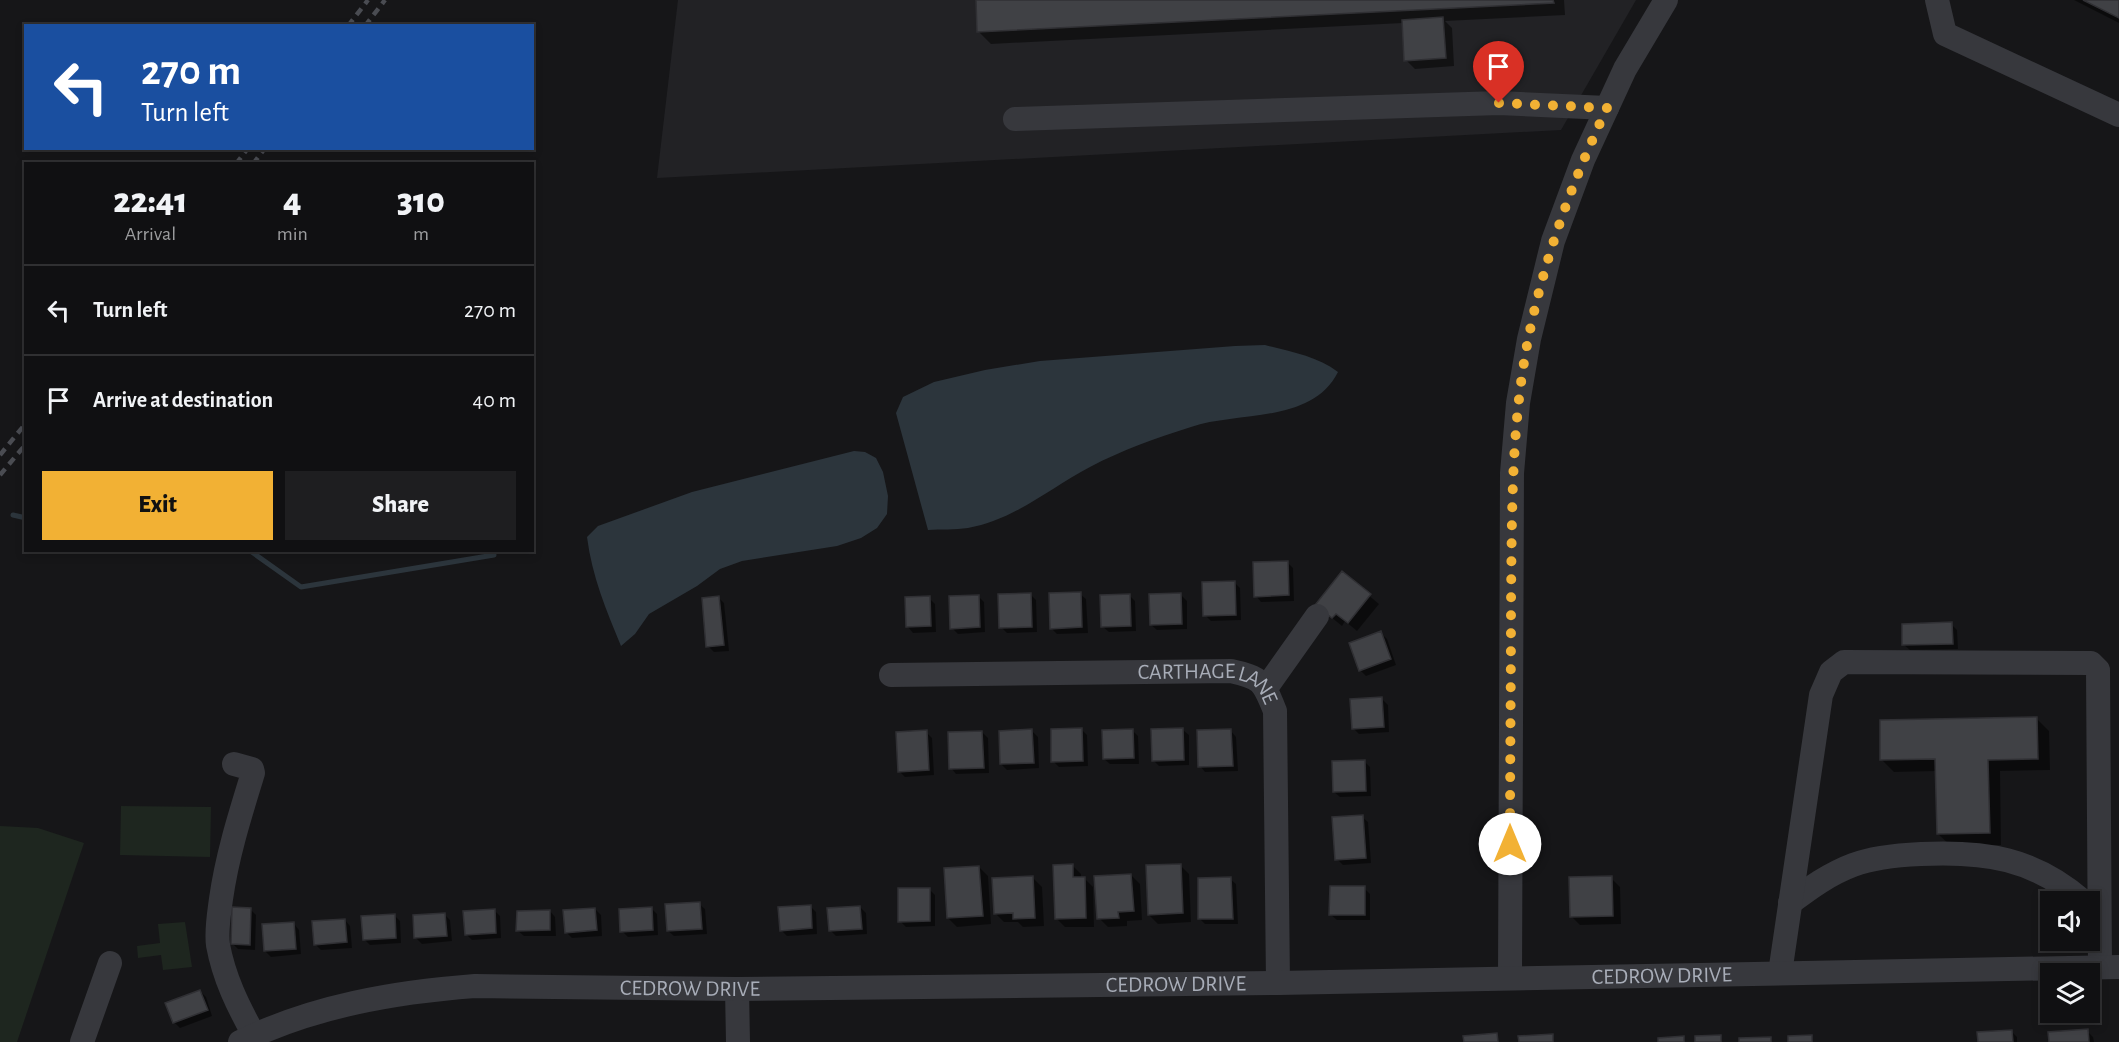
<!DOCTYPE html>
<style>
body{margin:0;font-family:"Alegreya Sans",sans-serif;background:#1e1e20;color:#f1f3f6;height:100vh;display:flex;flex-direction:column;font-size:22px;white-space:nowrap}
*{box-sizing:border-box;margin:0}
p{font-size:20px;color:#9c9d9f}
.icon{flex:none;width:33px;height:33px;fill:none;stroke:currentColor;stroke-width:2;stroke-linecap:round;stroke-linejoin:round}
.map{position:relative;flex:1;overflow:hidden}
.details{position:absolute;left:24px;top:162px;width:510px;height:390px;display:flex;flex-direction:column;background:#101012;border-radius:0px;box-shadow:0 3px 9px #0003,0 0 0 2px #303032}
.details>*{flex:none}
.top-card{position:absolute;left:24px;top:24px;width:510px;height:126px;border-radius:0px;box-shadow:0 3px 9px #0003,0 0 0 2px #303032;background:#1a4fa0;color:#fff;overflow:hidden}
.tools{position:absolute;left:2040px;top:891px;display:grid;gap:12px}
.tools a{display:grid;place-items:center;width:60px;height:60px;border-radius:0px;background:#101012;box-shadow:0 3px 9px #0003,0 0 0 2px #303032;font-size:30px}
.pin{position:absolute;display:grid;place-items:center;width:51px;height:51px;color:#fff;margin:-62px -26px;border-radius:50% 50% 50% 0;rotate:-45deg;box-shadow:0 0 6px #0007}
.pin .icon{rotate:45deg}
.me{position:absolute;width:66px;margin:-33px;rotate:0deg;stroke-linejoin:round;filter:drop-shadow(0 0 4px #0008)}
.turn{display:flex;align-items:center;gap:21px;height:126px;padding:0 18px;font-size:27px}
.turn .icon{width:78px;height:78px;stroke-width:2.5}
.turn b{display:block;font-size:42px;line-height:51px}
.eta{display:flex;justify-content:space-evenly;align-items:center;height:102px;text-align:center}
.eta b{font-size:36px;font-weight:800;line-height:42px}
.button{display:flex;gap:12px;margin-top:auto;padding:12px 18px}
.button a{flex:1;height:69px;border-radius:0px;background:#f2b134;color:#111;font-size:24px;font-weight:800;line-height:69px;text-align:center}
.button a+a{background:#1e1e20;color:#f1f3f6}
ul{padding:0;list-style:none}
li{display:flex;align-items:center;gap:18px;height:90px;padding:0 18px;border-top:2px solid #303032}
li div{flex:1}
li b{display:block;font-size:22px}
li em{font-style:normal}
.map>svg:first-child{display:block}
.built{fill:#222225}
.green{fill:#1e261f}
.water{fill:#2c353c}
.shadow{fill:#0007}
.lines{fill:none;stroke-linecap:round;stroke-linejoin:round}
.stream{stroke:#2c353c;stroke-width:5}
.building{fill:#404145;stroke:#303034;stroke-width:1.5}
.minor{stroke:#37383d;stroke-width:24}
.rail{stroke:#4a4c52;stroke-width:4.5;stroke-dasharray:8 6;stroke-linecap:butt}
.route{stroke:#f2b134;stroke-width:10;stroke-dasharray:0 18}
.labels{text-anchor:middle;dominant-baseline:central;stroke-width:6;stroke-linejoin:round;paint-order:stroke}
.street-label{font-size:22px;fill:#a8adb8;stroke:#111113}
</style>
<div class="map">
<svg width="2119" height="1042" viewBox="0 0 2119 1042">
<rect width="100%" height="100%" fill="#161618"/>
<path class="built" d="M 678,0 L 1636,0 L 1561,130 L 657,178 Z"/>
<path class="green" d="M 121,806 L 211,807 L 210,857 L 120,855 Z
M 0,826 L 38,828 L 84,843 L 17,1042 L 0,1042 Z
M 185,922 L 192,967 L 163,970 L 161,955 L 138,958 L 137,946 L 160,943 L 158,924 Z"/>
<path class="water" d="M 1265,345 C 1291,352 1317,356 1338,372 C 1312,424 1238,411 1191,427 C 1156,438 1122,450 1090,467 C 1050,488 1014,520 968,528 C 955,530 941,529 928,530 L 896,413 L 903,397 L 934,382 L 985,370 L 1040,361 L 1235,346 Z
M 854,451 L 865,452 L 876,458 L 883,472 L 888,496 L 887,514 L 877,528 L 861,538 L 837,546 L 742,561 L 720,569 L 697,586 L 649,614 L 635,634 L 621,646 C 606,610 592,576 587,537 L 598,526 L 692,492 Z"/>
<path class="shadow" d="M 977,0 L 1564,0 L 1565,15 L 1445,21 L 1452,28 L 1454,66 L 1415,69 L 1406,60 L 1403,23 L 991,44 L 979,32 Z
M 2074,0 L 2119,0 L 2119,23 Z
M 1287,562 L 1293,568 L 1294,601 L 1261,602 L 1256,596 Z
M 1342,573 L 1379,604 L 1357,631 L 1345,621 L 1342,626 L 1326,613 Z
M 1234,582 L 1240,588 L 1241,620 L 1211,621 L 1205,615 Z
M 1030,594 L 1036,600 L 1037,632 L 1007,633 L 1001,627 Z
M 1080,594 L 1086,599 L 1088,633 L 1057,634 L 1051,628 Z
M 1129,595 L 1135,601 L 1136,631 L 1109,632 L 1103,627 Z
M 1181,595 L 1187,601 L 1187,629 L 1157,630 L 1151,625 Z
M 978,596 L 984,602 L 985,632 L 958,634 L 952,628 Z
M 719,598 L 724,603 L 729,651 L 714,652 L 708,646 Z
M 929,598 L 935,604 L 936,632 L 913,633 L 908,627 Z
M 1951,624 L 1957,630 L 1958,649 L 1910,650 L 1904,645 Z
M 1381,633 L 1387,639 L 1396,665 L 1366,676 L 1360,670 Z
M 1382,699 L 1388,705 L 1389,732 L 1359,734 L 1353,728 Z
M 2037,719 L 2049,731 L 2050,770 L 2000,771 L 2001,845 L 1951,846 L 1938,834 L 1937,771 L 1894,772 L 1882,760 Z
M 1081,729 L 1087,735 L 1088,766 L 1059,767 L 1053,761 Z
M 1132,730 L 1138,736 L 1139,764 L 1110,764 L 1104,759 Z
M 1183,730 L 1189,735 L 1189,765 L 1159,766 L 1153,760 Z
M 1032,731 L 1038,737 L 1039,768 L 1007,770 L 1001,764 Z
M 1231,731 L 1236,737 L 1238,771 L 1205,772 L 1200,766 Z
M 926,732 L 932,738 L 934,775 L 905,777 L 899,771 Z
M 982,732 L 988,738 L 989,773 L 956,774 L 951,768 Z
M 1364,761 L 1370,767 L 1371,796 L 1340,797 L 1334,792 Z
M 1362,817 L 1368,822 L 1371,863 L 1343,865 L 1337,859 Z
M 1072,865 L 1081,874 L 1081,878 L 1084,878 L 1093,887 L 1094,927 L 1065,927 L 1056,918 Z
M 1180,865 L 1189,874 L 1191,922 L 1158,924 L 1149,915 Z
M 979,867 L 988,876 L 991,924 L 957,927 L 948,918 Z
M 1131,875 L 1140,884 L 1142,920 L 1127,921 L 1127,926 L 1108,927 L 1099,918 Z
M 1033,878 L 1042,887 L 1044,926 L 1023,927 L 1018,922 L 1004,922 L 995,913 Z
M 1611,878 L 1620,887 L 1621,924 L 1580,925 L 1571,916 Z
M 1230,879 L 1236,884 L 1238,924 L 1205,924 L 1199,918 Z
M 1364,888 L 1370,894 L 1370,920 L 1337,920 L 1331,915 Z
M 929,889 L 935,895 L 935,926 L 906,927 L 900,921 Z
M 699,904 L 705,909 L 707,934 L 674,936 L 668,931 Z
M 810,906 L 816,912 L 817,934 L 787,936 L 781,930 Z
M 860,907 L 866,913 L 867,934 L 836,936 L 830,930 Z
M 651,908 L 657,914 L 658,935 L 628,937 L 622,931 Z
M 250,909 L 256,915 L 255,950 L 238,949 L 232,943 Z
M 595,909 L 601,915 L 602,936 L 572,938 L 566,932 Z
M 494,910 L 500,916 L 501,938 L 472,940 L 466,934 Z
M 550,911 L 555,917 L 556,936 L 524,936 L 518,931 Z
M 394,915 L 400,921 L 401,943 L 370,945 L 364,939 Z
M 445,915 L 450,920 L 452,941 L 422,944 L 416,938 Z
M 345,920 L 350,926 L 352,948 L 321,950 L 315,944 Z
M 294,924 L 299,930 L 301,954 L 271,957 L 265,951 Z
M 200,991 L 206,997 L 212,1016 L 180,1028 L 174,1022 Z
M 2011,1031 L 2017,1037 L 2017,1042 L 1979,1042 Z
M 2087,1031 L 2093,1037 L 2094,1042 L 2051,1042 Z"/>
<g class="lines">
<path class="stream" d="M 13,515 L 26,518
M 249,550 L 301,587 L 494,555"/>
</g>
<path class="building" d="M 976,0 L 1553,0 L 1554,3 L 977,32 Z
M 2083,0 L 2119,0 L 2119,18 Z
M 1443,17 L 1446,58 L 1404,61 L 1402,20 Z
M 1288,561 L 1289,595 L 1254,597 L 1253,562 Z
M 1342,571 L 1371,594 L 1348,623 L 1336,614 L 1332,618 L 1315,605 Z
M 1235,581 L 1236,615 L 1203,616 L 1202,582 Z
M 1081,592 L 1082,627 L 1050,629 L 1049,593 Z
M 1031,593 L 1032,627 L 999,628 L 998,594 Z
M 1181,593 L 1182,624 L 1150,625 L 1149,594 Z
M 1130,594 L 1131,626 L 1101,627 L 1100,595 Z
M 979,595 L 980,627 L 950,629 L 949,596 Z
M 719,596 L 724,645 L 706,647 L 702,598 Z
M 930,596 L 931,626 L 906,627 L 905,597 Z
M 1952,622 L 1953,644 L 1902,645 L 1902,624 Z
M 1381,631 L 1391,659 L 1359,671 L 1349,643 Z
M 1382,697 L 1384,727 L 1352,729 L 1350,699 Z
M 2037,717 L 2038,759 L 1988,760 L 1990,833 L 1937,834 L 1935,759 L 1880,760 L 1880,720 Z
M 1082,728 L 1083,761 L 1051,762 L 1051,729 Z
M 1183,728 L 1184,760 L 1152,761 L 1151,729 Z
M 1032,729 L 1034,763 L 1000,764 L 999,731 Z
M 1133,729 L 1134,758 L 1103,759 L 1102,730 Z
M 1231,729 L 1233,766 L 1198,767 L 1197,730 Z
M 927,730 L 929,770 L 898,772 L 896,732 Z
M 982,731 L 984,768 L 949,769 L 948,732 Z
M 1365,760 L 1366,791 L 1333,792 L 1332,761 Z
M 1363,815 L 1366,858 L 1335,860 L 1332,817 Z
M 1073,864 L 1073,877 L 1085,877 L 1086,918 L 1055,919 L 1053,865 Z
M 1181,864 L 1183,913 L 1148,915 L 1146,865 Z
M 979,866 L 983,916 L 947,918 L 944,868 Z
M 1131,874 L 1134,911 L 1118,912 L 1119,918 L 1097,919 L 1094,876 Z
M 1033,876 L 1035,918 L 1013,919 L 1013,913 L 994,914 L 992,878 Z
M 1612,876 L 1613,916 L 1570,917 L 1569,877 Z
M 1231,877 L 1233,919 L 1198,919 L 1198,878 Z
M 1330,886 L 1365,886 L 1365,915 L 1329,915 Z
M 898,888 L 930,888 L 930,921 L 898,922 Z
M 700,902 L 702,929 L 667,931 L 665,904 Z
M 811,905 L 812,928 L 780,931 L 778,907 Z
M 860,906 L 862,929 L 829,931 L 827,908 Z
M 232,907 L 251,908 L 250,945 L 231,944 Z
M 652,907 L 653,930 L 620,932 L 619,909 Z
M 595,908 L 597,930 L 565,933 L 563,910 Z
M 495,909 L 496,933 L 465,935 L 463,911 Z
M 550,910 L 550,930 L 516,931 L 517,911 Z
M 445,913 L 447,936 L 414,938 L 413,915 Z
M 395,914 L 396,938 L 363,940 L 361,916 Z
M 345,919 L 347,942 L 314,945 L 312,921 Z
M 294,922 L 296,949 L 264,951 L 262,924 Z
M 200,990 L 208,1010 L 173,1023 L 165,1003 Z
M 2088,1029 L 2089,1042 L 2049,1042 L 2048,1032 Z
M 2012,1030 L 2013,1042 L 1978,1042 L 1977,1032 Z
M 1497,1033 L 1498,1042 L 1464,1042 L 1463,1036 Z
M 1553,1034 L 1553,1042 L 1519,1042 L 1518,1036 Z
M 1721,1035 L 1721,1042 L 1695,1042 L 1695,1036 Z
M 1812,1035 L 1812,1042 L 1788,1042 L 1788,1036 Z
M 1684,1036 L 1684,1042 L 1658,1042 L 1658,1038 Z
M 1771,1037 L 1771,1042 L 1739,1042 L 1739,1038 Z"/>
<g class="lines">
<g class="minor">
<path d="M 1937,0 L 1945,34 L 2119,115"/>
<path d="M 1015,119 L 1499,103 L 1607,108"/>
<path id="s1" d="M 891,675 L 1231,671 C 1262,678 1263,681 1275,711 L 1278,983"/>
<path d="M 1266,688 L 1317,616"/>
<path d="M 234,764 L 252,769 L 253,773 C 240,815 227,856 221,899 C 219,914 216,930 218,945 C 224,978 238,1006 254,1035"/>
<path d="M 1790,903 C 1810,888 1829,874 1853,865 C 1874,857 1899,855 1921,854 C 1985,851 2034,858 2084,902"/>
<path d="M 1780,973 L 1821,695 L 1831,672 L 1844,662 L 2091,663 L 2098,670 L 2100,967"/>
<path d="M 1510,977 L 1512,473 L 1518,403 L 1529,339 L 1553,241 L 1583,160 L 1625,69 L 1666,0"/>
<path d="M 737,989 L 738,1042"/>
<path d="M 82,1042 L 110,963"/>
<path id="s2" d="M 240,1042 C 313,1006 395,992 475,986 L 737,989 L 1278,983 L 2119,967"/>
</g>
<path class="rail" d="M 348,26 L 368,0
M 365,26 L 385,0
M 236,164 L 248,148
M 253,164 L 265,148
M 0,455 L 26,423
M 0,475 L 26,444"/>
</g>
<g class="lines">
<path class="route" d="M 1499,103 L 1607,108 C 1572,182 1544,259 1528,340 C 1511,427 1512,514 1511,603 C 1511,683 1510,763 1510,844"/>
</g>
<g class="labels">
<g class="street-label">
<text stroke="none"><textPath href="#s1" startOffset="321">CARTHAGE LANE</textPath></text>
<text stroke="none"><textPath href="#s2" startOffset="1430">CEDROW DRIVE</textPath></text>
<text stroke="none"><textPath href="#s2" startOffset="944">CEDROW DRIVE</textPath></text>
<text stroke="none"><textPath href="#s2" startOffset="458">CEDROW DRIVE</textPath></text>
</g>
</g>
</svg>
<div class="tools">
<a><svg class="icon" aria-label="sound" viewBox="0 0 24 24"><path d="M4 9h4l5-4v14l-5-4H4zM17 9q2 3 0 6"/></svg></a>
<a><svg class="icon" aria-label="layers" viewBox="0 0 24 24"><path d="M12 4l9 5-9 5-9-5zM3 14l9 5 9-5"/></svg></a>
</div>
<div class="pin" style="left:1499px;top:103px;background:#d93025"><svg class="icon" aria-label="arrive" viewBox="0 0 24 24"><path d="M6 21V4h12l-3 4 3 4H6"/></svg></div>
<svg class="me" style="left:1510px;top:844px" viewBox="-20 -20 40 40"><circle r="19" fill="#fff"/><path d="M0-13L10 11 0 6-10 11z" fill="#f2b134"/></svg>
<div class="top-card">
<div class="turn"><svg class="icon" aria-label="left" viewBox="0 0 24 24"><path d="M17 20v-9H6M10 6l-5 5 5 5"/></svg><div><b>270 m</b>Turn left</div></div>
</div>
<section class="details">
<div class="eta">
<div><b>22:41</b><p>Arrival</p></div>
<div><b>4</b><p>min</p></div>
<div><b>310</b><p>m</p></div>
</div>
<ul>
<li><svg class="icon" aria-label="left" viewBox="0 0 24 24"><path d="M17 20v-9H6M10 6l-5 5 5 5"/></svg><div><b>Turn left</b></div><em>270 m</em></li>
<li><svg class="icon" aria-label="arrive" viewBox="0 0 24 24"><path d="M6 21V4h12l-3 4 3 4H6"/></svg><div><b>Arrive at destination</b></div><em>40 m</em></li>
</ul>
<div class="button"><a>Exit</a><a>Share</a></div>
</section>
</div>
